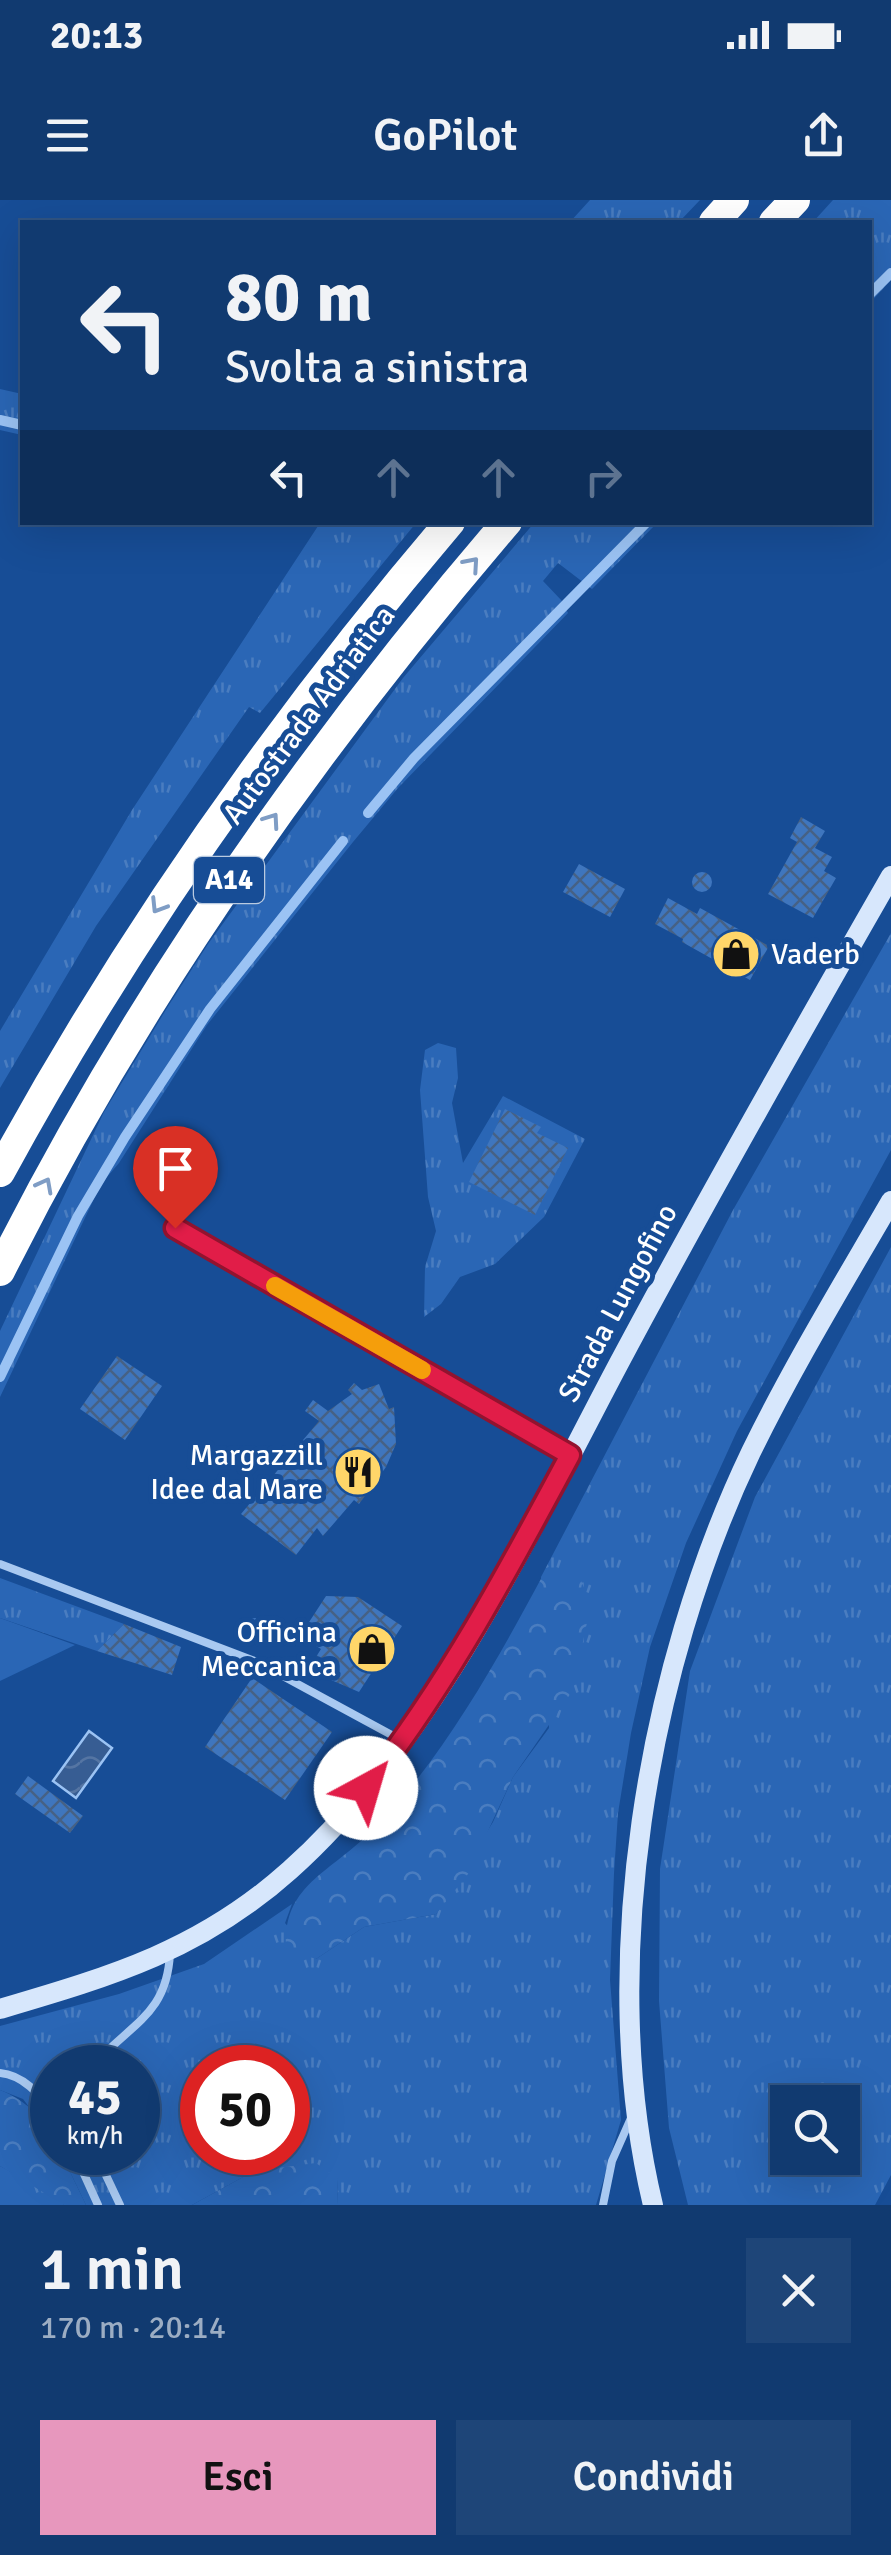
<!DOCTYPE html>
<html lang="it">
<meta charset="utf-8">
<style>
body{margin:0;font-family:Signika,sans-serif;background:#1e4578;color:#f1f3f6;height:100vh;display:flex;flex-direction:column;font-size:38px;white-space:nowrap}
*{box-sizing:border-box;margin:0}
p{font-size:32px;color:#9cadc3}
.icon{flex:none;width:55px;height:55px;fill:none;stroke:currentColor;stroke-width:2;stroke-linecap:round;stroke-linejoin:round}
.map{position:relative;height:2005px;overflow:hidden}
.panel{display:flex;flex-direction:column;background:#113a70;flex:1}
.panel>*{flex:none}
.guide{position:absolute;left:20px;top:20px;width:852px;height:305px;border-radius:0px;box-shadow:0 10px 40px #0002,0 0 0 2px #305483;background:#113a70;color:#f1f3f6;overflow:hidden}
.tools{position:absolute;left:770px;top:1885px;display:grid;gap:20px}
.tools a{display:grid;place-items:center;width:90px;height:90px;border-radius:0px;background:#113a70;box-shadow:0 10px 40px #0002,0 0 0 2px #305483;font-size:50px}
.speed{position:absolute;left:30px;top:1845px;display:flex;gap:20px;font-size:50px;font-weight:700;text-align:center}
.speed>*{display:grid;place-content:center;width:130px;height:130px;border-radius:50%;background:#113a70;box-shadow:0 10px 40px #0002,0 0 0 2px #305483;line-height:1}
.speed small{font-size:25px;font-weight:400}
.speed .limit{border:15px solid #d22;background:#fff;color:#111}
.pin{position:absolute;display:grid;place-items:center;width:85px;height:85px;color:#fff;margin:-102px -42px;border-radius:50% 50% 50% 0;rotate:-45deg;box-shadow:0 0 10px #0007}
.pin .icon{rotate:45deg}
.me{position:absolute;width:110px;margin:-55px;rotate:39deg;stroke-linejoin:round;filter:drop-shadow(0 0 8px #0008)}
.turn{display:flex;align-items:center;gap:35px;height:210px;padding:0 40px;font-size:45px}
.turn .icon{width:130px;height:130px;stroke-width:2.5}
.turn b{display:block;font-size:70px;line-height:85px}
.lanes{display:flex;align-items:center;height:95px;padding:0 40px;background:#0003;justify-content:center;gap:50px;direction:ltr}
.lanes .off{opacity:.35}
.round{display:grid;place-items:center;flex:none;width:105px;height:105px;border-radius:0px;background:#1e4578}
.head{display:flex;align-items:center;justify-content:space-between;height:170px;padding:0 40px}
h1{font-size:60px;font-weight:600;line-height:75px}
.button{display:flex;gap:20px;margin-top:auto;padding:20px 40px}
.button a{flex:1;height:115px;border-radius:0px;background:#e797bd;color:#111;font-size:40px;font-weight:600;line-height:115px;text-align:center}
.button a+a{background:#1e4578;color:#f1f3f6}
.status{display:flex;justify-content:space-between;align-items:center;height:70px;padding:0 50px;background:#113a70;direction:ltr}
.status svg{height:28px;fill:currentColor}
header{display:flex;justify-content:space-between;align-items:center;height:130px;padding:0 40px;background:#113a70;font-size:45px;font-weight:600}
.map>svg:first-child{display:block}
.grass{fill:url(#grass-tufts);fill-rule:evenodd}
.forest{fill:url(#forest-crowns)}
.garden{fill:#2a66b5}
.water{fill:url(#water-waves);stroke:#9bc3f4;stroke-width:2.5}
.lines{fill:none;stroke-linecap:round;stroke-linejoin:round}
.stream{stroke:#9bc3f4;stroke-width:10}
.building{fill:url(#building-cross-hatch)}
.lane{stroke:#a9c9f1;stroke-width:8}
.secondary{stroke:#d7e7fc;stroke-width:20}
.highway{stroke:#fff;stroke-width:30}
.oneway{stroke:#7f9dc5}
.route-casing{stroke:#92132f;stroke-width:25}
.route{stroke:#e11d48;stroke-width:18}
.slow{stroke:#f59e0b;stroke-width:18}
.labels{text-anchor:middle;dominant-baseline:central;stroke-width:10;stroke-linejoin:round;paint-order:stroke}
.shield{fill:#174d96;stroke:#b9cae0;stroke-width:2.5}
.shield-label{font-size:28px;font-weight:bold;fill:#fff}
.street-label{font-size:30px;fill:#fff;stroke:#174d96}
.poi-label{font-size:30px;fill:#fff;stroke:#174d96;text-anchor:end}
</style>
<div class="status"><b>20:13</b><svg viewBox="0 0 49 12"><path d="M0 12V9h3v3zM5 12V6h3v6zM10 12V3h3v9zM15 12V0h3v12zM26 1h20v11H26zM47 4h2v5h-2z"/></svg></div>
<header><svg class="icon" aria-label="menu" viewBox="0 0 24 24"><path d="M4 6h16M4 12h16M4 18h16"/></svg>GoPilot<svg class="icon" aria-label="share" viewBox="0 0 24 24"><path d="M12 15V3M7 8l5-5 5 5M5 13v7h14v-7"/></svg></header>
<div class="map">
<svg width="891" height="2005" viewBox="0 0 891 2005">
<defs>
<pattern id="grass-tufts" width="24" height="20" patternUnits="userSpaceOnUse" patternTransform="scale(2.5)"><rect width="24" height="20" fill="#2a66b5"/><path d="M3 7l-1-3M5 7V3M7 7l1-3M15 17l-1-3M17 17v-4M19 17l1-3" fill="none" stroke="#4a7dc0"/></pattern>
<pattern id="forest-crowns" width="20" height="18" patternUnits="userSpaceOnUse" patternTransform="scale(2.5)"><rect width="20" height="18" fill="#2a66b5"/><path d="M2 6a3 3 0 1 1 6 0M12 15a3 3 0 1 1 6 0" fill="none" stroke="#4a7dc0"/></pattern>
<pattern id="water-waves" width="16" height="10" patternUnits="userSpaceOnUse" patternTransform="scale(2.5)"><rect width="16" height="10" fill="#375d93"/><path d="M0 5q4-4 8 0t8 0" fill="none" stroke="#5575a3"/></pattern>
<pattern id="building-cross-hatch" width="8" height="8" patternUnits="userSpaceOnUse" patternTransform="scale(2.5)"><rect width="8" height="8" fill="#3f76be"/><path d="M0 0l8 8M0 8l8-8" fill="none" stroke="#466185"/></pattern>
</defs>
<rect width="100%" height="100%" fill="#174d96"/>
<path class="grass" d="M 590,0 L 700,0 L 679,22 L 570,22 Z
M 833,0 L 891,0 L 891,80 L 870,103 L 870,22 L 813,22 Z
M 0,189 L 22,194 L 22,235 L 0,230 Z
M 320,323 L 416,323 L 260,513 L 249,507 L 96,726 L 0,888 L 0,831 L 132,610 Z
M 534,323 L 657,323 L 592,389 L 558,363 L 543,381 L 562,401 L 568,413 L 398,588 L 353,642 L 207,825 L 119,963 L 101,984 L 0,1197 L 0,1131 L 104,912 L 167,808 L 208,744 L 403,478 Z
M 891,733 L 891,950 L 737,1231 L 686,1343 L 650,1447 L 631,1533 L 618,1613 L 614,1673 L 610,1780 L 621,1920 L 596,2005 L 337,2005 L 338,1979 L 254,1971 L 192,2005 L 86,2005 L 61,1953 L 138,1952 L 138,1868 L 52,1868 L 52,1937 L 23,1899 L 0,1890 L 0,1826 L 119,1794 L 204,1764 L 292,1704 L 285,1723 L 316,1759 L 364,1727 L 436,1714 L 493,1622 L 513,1577 L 549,1528 L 541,1377 L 733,1010 ZM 202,1868 L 288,1868 L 288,1952 L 202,1952 Z
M 438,843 L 456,848 L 458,878 L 452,903 L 463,963 L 503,896 L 585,939 L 544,1017 L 495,1064 L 460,1077 L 441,1104 L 424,1117 L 425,1067 L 436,1031 L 428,997 L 420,890 L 425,850 Z
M 891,1047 L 891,1975 L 875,2005 L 688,2005 L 669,1928 L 659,1801 L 660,1669 L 690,1471 L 755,1297 ZM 788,1902 L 842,1902 L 842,1958 L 788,1958 Z
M 0,1378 L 124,1424 L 97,1451 L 0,1418 Z
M 0,1966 L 58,1998 L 64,2005 L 0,2005 Z"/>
<path class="forest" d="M 564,1371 L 581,1381 L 591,1403 L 573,1490 L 513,1577 L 468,1674 L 436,1714 L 364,1727 L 316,1759 L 286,1748 C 283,1690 322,1676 361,1641 C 434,1574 496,1463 543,1375 Z
M 0,1890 C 26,1900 52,1923 52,1952 L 61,1953 L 86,2005 L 64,2005 L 0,1966 Z
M 316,1963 L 338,1979 L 337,2005 L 192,2005 L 254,1971 Z"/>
<path class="garden" d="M 0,1418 L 75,1445 L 0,1481 Z"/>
<path class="water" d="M 89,1531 L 112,1548 L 76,1598 L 53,1581 Z"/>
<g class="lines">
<path class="stream" d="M 870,94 L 891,73
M 0,220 L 22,225
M 368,613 L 414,558 L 647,322
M 0,1177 L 78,1016 L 125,937 L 210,809 L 343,641"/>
</g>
<path class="building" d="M 801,617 L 825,631 L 815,648 L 832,657 L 824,671 L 836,678 L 813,718 L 768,694 L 797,642 L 790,638 Z
M 579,664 L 625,689 L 610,717 L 563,692 Z
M692 682a10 10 0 1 1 20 0a10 10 0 1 1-20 0Z
M 668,698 L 697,714 L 700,708 L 769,746 L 750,780 L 682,742 L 683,739 L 655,724 Z
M 505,909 L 541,927 L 537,933 L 568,948 L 535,1015 L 469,982 Z
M 117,1156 L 162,1186 L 125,1240 L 80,1209 Z
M 354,1183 L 362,1190 L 379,1184 L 389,1209 L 394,1207 L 396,1244 L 386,1267 L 359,1304 L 354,1300 L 323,1336 L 317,1328 L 296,1355 L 241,1314 L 319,1221 L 305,1211 L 313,1200 L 328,1211 L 352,1194 L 348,1190 Z
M 326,1396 L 358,1397 L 402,1426 L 359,1492 L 308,1470 L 321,1449 L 300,1436 Z
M245 1428a10 10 0 1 1 20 0a10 10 0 1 1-20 0Z
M 124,1424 L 181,1447 L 172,1475 L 97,1451 Z
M 252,1478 L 332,1532 L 285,1600 L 205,1547 Z
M 28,1576 L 83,1616 L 70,1633 L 15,1594 Z"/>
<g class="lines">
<path class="lane" d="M 175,1028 L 570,1255
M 0,1364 L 257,1462 L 399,1539
M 91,1868 C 128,1824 167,1817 170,1753
M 0,1873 C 23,1875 39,1894 52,1911
M 74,1952 L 98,2005
M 95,1952 L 120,2005
M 603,2005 L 612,1961 L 631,1918"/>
<path class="secondary" d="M 0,1809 C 112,1776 201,1750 290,1670 C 432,1544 530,1331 618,1165 C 706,1000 798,838 891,676
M 653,2005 C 596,1770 647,1469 751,1252 C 793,1166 843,1084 891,1001"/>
<path class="highway" d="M 714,22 L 734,0
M 774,22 L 795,0
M 0,972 C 127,739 278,524 450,322
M 0,1071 C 136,799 309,553 507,322"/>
</g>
<defs><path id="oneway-chevron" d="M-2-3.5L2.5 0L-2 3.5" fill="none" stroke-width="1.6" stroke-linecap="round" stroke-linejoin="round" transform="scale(2.5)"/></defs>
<g class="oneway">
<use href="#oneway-chevron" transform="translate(472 364) rotate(-49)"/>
<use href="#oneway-chevron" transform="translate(272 620) rotate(-55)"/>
<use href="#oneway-chevron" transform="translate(158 706) rotate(122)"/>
<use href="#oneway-chevron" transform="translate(45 985) rotate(-62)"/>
</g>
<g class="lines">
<g class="route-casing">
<path id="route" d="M 175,1028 L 570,1255 C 508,1371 447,1485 366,1588"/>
</g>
<use href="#route" class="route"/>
<path class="slow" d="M 275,1086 L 422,1170"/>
</g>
<defs>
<g id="shop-disc" transform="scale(2.5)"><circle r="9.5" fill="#ffd669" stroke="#174d96"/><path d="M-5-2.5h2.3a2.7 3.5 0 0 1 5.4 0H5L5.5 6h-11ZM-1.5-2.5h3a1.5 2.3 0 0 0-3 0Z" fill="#111"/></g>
<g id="restaurant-disc" transform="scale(2.5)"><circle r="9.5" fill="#ffd669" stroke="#174d96"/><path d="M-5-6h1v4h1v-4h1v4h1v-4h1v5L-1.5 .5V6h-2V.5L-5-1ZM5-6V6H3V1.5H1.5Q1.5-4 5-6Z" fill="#111"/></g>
</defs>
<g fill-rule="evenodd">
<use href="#shop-disc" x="736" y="754"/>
<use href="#restaurant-disc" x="358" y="1272"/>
<use href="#shop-disc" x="372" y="1449"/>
</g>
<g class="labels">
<rect class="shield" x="194" y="657" width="70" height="46" rx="8"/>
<g class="shield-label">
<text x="229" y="680">A14</text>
</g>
<g class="street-label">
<text transform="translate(309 515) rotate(-53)">Autostrada Adriatica</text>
<text transform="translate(618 1103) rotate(-62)">Strada Lungofino</text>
</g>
<g class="poi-label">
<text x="771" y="754" text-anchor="start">Vaderb</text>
<text x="323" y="1255">Margazzill<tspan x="323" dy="34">Idee dal Mare</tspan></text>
<text x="337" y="1432">Officina<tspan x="337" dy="34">Meccanica</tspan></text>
</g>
</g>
</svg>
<div class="tools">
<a><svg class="icon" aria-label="search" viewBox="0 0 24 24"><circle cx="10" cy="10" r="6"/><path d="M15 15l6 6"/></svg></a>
</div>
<div class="speed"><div>45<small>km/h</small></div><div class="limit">50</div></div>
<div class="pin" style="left:175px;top:1028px;background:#d93025"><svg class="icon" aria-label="arrive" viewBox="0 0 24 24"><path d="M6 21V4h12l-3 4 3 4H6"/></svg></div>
<svg class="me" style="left:366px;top:1588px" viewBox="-20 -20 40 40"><circle r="19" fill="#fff"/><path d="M0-13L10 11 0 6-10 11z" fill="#e11d48"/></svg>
<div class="guide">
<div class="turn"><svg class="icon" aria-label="left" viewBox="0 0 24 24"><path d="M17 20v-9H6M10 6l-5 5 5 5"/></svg><div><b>80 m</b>Svolta a sinistra</div></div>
<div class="lanes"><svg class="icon" aria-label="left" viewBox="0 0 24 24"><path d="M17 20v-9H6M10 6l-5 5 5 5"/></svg><svg class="icon off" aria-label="ahead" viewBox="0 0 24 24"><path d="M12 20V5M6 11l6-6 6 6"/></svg><svg class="icon off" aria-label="ahead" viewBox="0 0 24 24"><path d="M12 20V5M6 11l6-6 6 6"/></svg><svg class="icon off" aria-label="right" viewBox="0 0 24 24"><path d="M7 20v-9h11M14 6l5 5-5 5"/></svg></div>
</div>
</div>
<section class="panel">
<div class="head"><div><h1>1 min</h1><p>170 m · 20:14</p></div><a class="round"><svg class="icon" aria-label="close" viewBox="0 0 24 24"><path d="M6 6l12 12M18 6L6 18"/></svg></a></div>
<div class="button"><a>Esci</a><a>Condividi</a></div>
</section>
